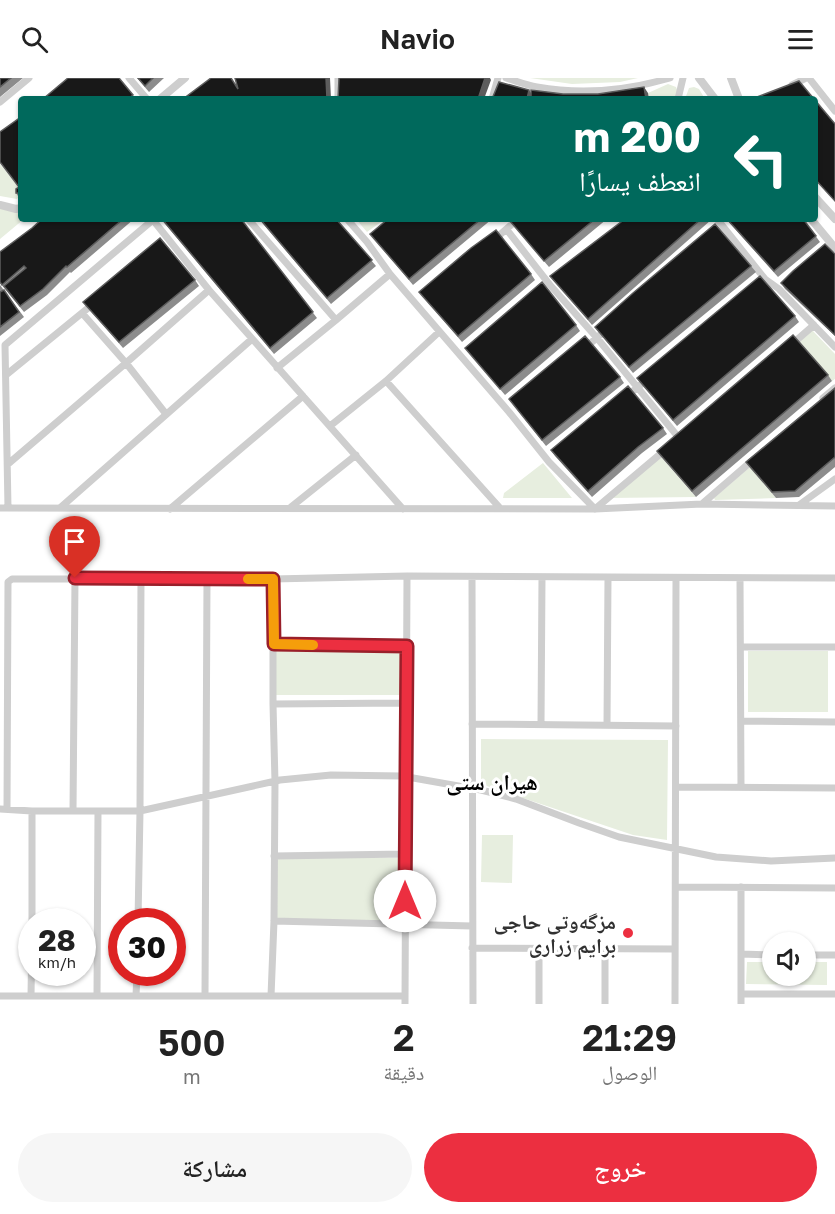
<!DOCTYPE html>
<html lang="ar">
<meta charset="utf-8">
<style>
body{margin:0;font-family:"Golos Text","Noto Naskh Arabic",sans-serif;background:#f6f6f6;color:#222;direction:rtl;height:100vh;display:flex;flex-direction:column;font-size:22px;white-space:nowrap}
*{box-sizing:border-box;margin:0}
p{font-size:20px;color:#767676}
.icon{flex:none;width:33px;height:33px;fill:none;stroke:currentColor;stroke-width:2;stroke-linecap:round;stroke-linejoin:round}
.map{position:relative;height:926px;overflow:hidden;direction:ltr}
.sheet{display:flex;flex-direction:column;background:#fff;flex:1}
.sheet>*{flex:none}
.top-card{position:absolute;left:18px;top:18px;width:800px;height:126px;border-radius:6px;box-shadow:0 2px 4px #0004;direction:rtl;background:#00695c;color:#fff;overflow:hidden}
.tools{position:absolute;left:762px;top:854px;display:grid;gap:12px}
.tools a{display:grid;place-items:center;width:54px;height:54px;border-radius:50%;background:#fff;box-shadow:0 2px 4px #0004;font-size:30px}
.speed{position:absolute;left:18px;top:830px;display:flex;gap:12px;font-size:30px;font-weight:700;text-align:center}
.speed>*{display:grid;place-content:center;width:78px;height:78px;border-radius:50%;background:#fff;box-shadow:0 2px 4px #0004;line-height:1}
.speed small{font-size:15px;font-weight:400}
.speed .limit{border:9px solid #d22;background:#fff;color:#111}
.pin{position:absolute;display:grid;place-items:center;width:51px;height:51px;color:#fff;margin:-62px -26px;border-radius:50% 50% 50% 0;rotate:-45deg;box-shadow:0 0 6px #0007}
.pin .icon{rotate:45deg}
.me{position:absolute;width:66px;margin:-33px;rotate:0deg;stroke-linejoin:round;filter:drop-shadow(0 0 4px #0008)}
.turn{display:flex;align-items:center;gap:21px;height:126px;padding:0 18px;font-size:27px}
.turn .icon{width:78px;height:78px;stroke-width:2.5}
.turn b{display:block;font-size:42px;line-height:51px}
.eta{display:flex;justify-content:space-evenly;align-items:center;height:102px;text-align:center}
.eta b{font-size:36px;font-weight:600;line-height:42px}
.action{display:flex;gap:12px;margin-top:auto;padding:12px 18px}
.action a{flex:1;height:69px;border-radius:36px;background:#ec2f40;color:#fff;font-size:24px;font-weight:600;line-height:69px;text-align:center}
.action a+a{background:#f6f6f6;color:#222}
header{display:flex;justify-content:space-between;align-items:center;height:78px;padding:0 18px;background:#fff;font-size:27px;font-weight:600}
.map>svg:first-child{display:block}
.green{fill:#e7eedf}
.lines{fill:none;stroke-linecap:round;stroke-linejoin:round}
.minor{stroke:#cecece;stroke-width:7}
.tertiary{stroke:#cecece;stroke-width:8}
.wall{fill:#8c8c8c}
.shaded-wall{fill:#5d5d5d}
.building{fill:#181818;stroke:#5d5d5d;stroke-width:1.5}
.route-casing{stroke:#991f2a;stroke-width:15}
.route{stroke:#ec2f40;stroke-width:10}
.slow{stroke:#f59e0b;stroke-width:10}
.poi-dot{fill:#ec2f40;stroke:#fff;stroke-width:2}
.labels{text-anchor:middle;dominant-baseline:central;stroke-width:6;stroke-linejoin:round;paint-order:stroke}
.poi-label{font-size:21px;font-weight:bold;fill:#313131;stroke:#fff;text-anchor:end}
.neighbourhood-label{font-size:22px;font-weight:bold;fill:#000;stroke:#fff}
</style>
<header><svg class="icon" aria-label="menu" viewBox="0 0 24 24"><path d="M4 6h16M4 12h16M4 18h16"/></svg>Navio<svg class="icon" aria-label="search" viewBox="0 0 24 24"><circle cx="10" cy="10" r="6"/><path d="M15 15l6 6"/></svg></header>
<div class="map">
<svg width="835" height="926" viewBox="0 0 835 926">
<rect width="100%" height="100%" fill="#fff"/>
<path class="green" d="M 530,0 L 638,0 L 620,4 L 572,6 Z
M 668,6 L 676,9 L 678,14 L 676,21 L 649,21 L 648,15 Z
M 694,9 L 699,11 L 705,21 L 685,21 L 689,10 Z
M 0,86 L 21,112 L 20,117 L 17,121 L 0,118 Z
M 0,130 L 21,134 L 21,141 L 24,141 L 0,161 Z
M 356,141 L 385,141 L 367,154 Z
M 811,251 L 835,276 L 835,301 L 832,303 L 797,263 Z
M 661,379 L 696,419 L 608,420 Z
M 543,385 L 572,420 L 503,420 L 504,415 Z
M 750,389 L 776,420 L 715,422 L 714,420 Z
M 274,566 L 407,568 L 407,617 L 273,617 Z
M 748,573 L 828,573 L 828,634 L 748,634 Z
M 481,661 L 668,662 L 667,762 L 633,757 L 481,706 Z
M 482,757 L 513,757 L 512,805 L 481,804 Z
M 274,778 L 408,780 L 407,844 L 274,843 Z
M 747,884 L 772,884 L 772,897 L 806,897 L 806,884 L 827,884 L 827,907 L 746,906 Z"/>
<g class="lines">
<path class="minor" d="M 129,0 L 147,21
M 338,0 L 338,21
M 506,0 C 516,3 526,7 537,9 C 582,17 626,13 670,0
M 809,0 L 835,33
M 792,7 L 806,0
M 492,21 L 498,0
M 678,21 L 683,0
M 0,24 L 29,0
M 248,141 L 336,242
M 347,141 L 367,164 L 390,196 L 509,334 L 549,384 L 595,431 L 665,372
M 717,141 L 765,201 L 779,211 L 835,269
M 153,142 L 209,212 L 403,431
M 507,152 L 550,207 L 597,260 L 679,360
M 495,161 L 518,141
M 82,235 L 126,285 L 166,336
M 791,267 L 814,247
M 585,270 L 607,251
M 277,290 L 336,242 L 390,196
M 6,297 L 93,226
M 386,303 L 500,430
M 627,318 L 649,300
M 823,320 L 835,310
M 330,348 L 386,303 L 439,254
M 8,386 L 126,285 L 209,212
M 702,426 L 754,381
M 799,427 L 835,401
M 291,429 L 356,377
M 0,430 L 595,431 L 702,426 L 835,428
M 8,430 L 5,267 L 154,141
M 60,430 L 252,261
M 170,431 L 303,318
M 472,499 L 473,926
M 740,500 L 741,709
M 274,566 L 407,568
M 741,569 L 835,569
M 273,626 L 406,625
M 741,643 L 835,644
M 472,646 L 676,648
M 541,646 L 542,499
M 607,647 L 608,499
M 676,709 L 835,710
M 0,731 L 32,733 L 140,733 L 280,702 L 331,697 L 402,698 L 481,712 L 516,721 L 579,745 L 619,759 L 716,779 L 771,783 L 835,780
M 7,731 L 8,504 L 12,501 L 273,501 L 407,498 L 835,500
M 73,733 L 75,500
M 274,778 L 405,776
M 676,809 L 835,810
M 741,809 L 741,926
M 32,843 L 32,733
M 138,843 L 140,733 L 141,500
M 274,843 L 472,848
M 472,870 L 675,871
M 605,871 L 605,926
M 741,876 L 772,877
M 806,877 L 835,877
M 741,916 L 835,916
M 0,918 L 404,918
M 31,918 L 32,851
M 97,918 L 98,733
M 136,918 L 137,894
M 205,918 L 207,501
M 271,918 L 274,843 L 275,704 L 273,626 L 273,501
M 405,926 L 407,498
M 539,926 L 539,871
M 675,926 L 676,500"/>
<path class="tertiary" d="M 699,0 L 715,21
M 731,0 L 739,21
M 160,21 L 185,0
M 814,118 L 835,141
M 0,127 L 16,131 L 21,130
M 811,141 L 835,170"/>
</g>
<path class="wall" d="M 0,0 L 23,0 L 0,19 Z
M 137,0 L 164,0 L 149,14 Z
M 21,39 L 21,121 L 20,121 L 16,115 L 19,109 Z
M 42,141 L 134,141 L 71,195 L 70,194 L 47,217 L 24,234 L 0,205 L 0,174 L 32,150 Z
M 161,141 L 241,141 L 317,240 L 274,276 Z
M 259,141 L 336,141 L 376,188 L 331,226 Z
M 388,141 L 492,141 L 413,207 L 370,156 Z
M 512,141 L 607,141 L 549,189 L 514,148 L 510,143 Z
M 625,141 L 710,141 L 711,142 L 592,247 L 550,198 Z
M 726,141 L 803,141 L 820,164 L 778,199 Z
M 835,176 L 835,258 L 785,211 L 781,205 Z
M 751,188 L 756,194 L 633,295 L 595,249 Z
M 531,196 L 535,202 L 462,264 L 419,214 Z
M 195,202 L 199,208 L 123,270 L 83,224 Z
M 0,207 L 24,239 L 0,258 Z
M 795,238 L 799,244 L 677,348 L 637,300 Z
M 576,247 L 580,253 L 505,317 L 465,270 Z
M 828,297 L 832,303 L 696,419 L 657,373 Z
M 620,299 L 624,305 L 546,368 L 509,321 Z
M 835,310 L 835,389 L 799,419 L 776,420 L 746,384 Z
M 663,350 L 667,356 L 642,375 L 592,419 L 555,378 L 551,372 Z"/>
<path class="shaded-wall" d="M 326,0 L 330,0 L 331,21 L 327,21 Z
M 485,0 L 490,0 L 491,2 L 484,21 L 478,21 Z
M 644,9 L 648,15 L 649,21 L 646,21 Z
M 529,12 L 533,18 L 532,21 L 527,21 Z"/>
<path class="building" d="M 0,0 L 11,0 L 0,9 Z
M 68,0 L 119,0 L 133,17 L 128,21 L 43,21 Z
M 138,0 L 153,0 L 145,8 Z
M 211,0 L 231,0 L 238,11 L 235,0 L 326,0 L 327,21 L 183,21 Z
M 339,0 L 485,0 L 478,21 L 338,21 Z
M 799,3 L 814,21 L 752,21 Z
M 499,4 L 529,12 L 527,21 L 492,21 Z
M 644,9 L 646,21 L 531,21 L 531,12 L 563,16 L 598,16 Z
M 814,21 L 835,46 L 835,123 L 814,100 Z
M 21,39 L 21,115 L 16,115 L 16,111 L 19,109 L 0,84 L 0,54 Z
M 42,141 L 123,141 L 67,189 L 66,188 L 43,211 L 20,228 L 4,208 L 26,190 L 24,188 L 2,207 L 0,204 L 0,174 L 32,150 Z
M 162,141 L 241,141 L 313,234 L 270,270 Z
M 260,141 L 336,141 L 372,182 L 327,220 Z
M 388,141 L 481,141 L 409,201 L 370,156 Z
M 512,141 L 595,141 L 544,183 L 510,143 Z
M 625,141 L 701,141 L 588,241 L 550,198 Z
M 727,141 L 803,141 L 816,158 L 774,193 Z
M 715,146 L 751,188 L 629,289 L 595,249 L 633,215 Z
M 496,152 L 531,196 L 458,258 L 419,214 L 471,170 Z
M 160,160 L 195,202 L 119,264 L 83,224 Z
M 825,166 L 835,176 L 835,257 L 781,205 L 793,193 Z
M 760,198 L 795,238 L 673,342 L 637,300 Z
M 542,204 L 576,247 L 500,311 L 465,270 Z
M 4,212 L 19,234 L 0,249 L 0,214 Z
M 793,257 L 828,297 L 692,413 L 657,373 Z
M 585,258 L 620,299 L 542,362 L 509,321 Z
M 628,308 L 663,350 L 638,369 L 588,413 L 551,372 Z
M 835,310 L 835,379 L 795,413 L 772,414 L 746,384 Z"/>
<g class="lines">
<g class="route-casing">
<path id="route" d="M 75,500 L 273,501 L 274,566 L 407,568 L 405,823"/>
</g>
<use href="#route" class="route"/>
<path class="slow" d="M 248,501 L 273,501 L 274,566 L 313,567"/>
</g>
<circle class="poi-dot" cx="628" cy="855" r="6"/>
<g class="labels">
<g class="poi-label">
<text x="616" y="843">مزگەوتی حاجی<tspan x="616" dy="24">برایم زراری</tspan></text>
</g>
<g class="neighbourhood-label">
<text x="492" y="703">هیران ستی</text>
</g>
</g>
</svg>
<div class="tools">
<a><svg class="icon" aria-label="sound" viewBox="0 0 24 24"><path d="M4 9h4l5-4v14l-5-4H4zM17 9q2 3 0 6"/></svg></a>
</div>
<div class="speed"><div>28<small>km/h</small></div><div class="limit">30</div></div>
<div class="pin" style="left:75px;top:500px;background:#d93025"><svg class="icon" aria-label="arrive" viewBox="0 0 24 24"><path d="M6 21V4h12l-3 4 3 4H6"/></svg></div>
<svg class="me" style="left:405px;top:823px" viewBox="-20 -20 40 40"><circle r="19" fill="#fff"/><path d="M0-13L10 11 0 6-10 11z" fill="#ec2f40"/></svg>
<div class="top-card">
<div class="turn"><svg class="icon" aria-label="left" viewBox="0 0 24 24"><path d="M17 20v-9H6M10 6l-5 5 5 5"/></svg><div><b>200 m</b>انعطف يسارًا</div></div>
</div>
</div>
<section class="sheet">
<div class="eta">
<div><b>21:29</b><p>الوصول</p></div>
<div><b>2</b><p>دقيقة</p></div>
<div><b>500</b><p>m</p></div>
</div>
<div class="action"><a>خروج</a><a>مشاركة</a></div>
</section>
